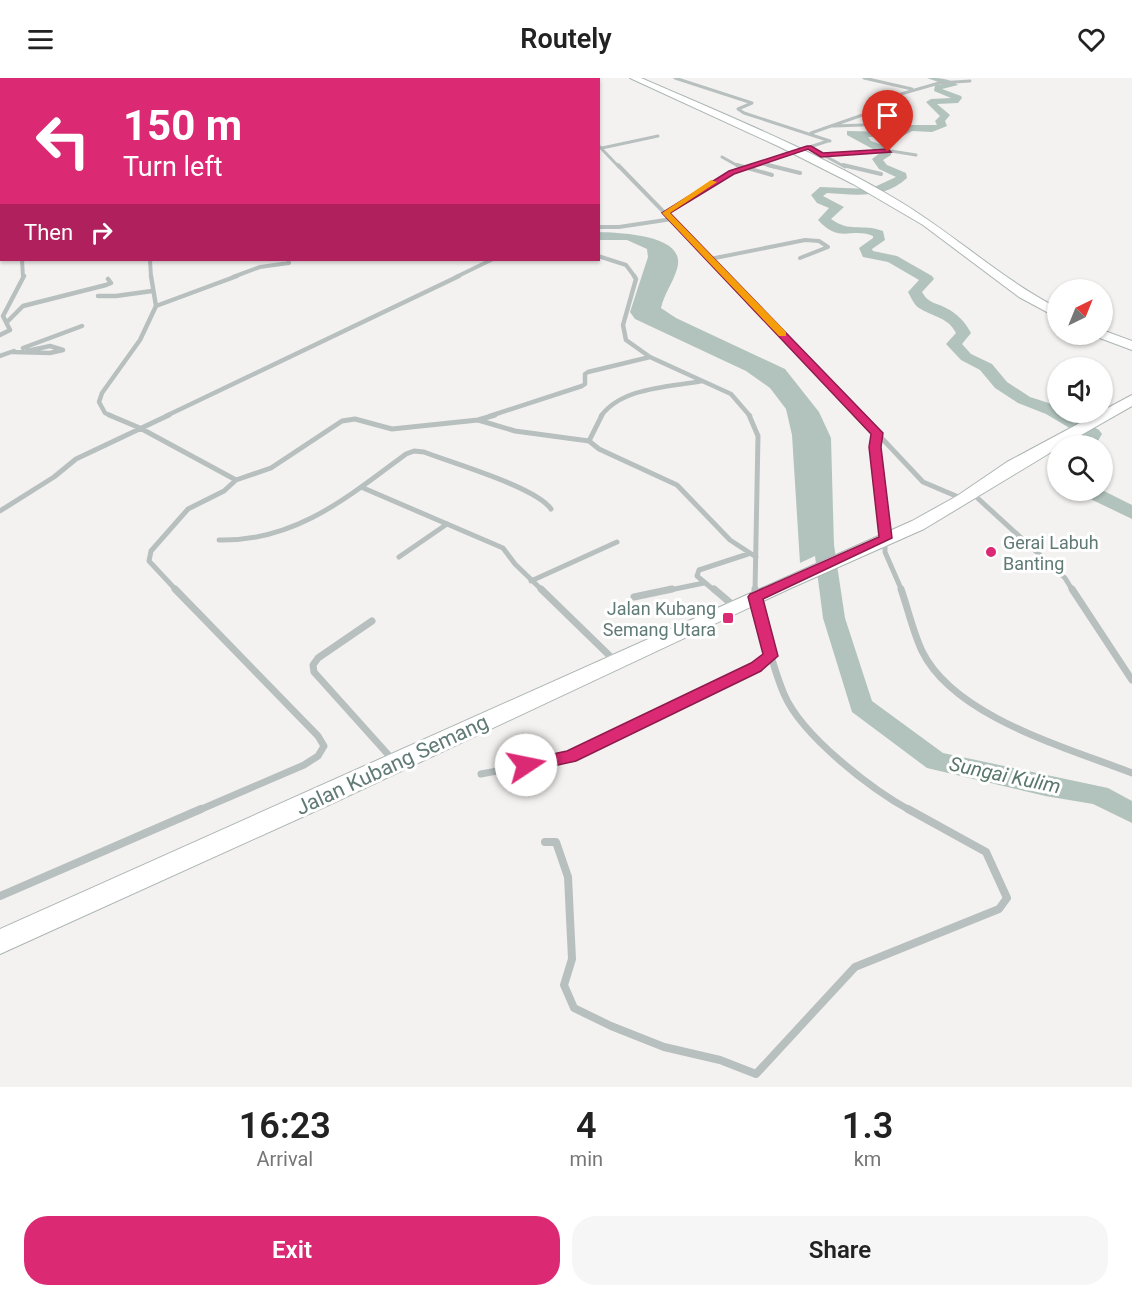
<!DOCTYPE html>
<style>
body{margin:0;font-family:Roboto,sans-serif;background:#f6f6f6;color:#222;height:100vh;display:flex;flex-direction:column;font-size:22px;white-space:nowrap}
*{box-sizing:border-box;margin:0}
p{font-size:20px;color:#767676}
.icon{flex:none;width:33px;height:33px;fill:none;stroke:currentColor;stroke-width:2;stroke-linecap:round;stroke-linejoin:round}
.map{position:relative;height:1009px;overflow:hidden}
.panel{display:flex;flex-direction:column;background:#fff;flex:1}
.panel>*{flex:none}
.guide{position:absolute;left:0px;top:0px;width:600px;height:183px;box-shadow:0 2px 4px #0004;background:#db2974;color:#fff;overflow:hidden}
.needle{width:39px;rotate:43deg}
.tools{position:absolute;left:1047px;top:201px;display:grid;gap:12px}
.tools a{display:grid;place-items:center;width:66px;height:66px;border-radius:50%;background:#fff;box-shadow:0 2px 4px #0004;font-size:30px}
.pin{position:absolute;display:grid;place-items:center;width:51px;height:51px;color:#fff;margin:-62px -26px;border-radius:50% 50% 50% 0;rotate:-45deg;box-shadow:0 0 6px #0007}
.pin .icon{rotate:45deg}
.me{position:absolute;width:66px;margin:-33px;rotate:79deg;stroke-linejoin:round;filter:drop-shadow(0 0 4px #0008)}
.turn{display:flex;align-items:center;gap:21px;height:126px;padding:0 24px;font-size:27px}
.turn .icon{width:78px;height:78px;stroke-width:2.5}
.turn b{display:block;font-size:42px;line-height:51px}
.then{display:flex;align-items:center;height:57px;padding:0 24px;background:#0003;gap:12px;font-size:22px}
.eta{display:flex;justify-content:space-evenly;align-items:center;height:102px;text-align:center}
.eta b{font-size:36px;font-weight:600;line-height:42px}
.primary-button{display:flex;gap:12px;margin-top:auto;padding:12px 24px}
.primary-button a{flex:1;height:69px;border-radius:24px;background:#db2974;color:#fff;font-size:24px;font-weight:600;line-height:69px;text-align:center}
.primary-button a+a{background:#f6f6f6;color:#222}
header{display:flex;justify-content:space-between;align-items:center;height:78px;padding:0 24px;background:#fff;font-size:27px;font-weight:600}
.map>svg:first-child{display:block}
.water{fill:#b2c3bd}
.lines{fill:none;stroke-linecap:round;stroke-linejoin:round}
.river{fill:#b2c3bd;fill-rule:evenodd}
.secondary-casing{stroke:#abb5b3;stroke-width:2}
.street-far5{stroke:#b8c0bf;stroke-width:3}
.street-far4{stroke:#b8c0bf;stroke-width:4}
.street-far3{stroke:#b8c0bf;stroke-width:4.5}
.street-far2{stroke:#b8c0bf;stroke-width:5}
.street-far1{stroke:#b8c0bf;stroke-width:7}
.street{stroke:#b8c0bf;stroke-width:8}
.secondary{fill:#fff;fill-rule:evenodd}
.route{fill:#db2974;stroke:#8e1b4b;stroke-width:1.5}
.slow{fill:#f59e0b}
.poi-dot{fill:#db2974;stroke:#fff;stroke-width:2}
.labels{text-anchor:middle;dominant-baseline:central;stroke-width:6;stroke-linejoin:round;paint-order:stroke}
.poi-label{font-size:18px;fill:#607a75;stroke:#fff;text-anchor:start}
.water-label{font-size:20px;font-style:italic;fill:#5a776c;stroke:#fff}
.near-street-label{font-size:21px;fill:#607a75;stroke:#fff}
</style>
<header><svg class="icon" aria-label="menu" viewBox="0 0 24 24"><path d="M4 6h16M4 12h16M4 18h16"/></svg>Routely<svg class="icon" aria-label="heart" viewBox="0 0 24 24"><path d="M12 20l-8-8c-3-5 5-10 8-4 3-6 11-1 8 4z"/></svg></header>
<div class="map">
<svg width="1132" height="1009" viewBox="0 0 1132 1009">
<rect width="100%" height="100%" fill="#f4f2f0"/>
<path class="water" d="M 599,154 C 619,155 688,156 677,191 C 673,205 664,216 661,230 L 676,240 L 785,291 L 819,334 L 831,360 L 834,469 L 800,485 L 792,357 L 786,331 L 770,310 L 746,293 L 635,241 L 630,234 L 648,179 L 647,171 L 627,162 L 599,162 Z"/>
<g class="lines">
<path class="river" d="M 927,0 C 938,0 950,0 958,7 L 942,11 L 961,18 L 962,20 L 958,25 L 937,26 L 950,37 L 945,43 L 947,48 L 932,54 L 912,53 L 901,59 L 868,59 L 871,63 L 885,68 L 891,73 L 891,77 L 883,82 L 887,87 L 906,95 L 907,100 C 885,121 855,117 827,115 L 823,118 L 844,129 L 831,141 C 850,155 861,145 883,153 L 885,162 L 872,171 L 873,173 L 897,178 L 932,198 L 934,201 L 922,214 C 929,226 935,224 946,230 C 958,236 965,244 971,255 L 962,266 L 971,276 L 992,286 L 1007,304 L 1030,319 L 1058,328 L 1058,334 L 1068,334 L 1099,352 L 1102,356 L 1095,368 L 1077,368 L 1083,358 L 1046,336 L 1018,325 L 995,310 L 980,292 L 961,282 L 946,266 L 956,255 C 948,239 933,239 919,230 C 914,227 911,219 908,214 L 919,202 L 888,184 L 863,179 L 859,170 L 873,160 L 873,158 C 851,149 840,166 818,142 L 829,130 L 817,125 L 811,117 L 820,109 L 870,111 L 896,99 L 879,91 L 872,81 L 880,75 L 847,57 L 847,53 L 893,54 L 910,47 L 937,47 L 935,43 L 940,38 L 926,24 L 931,21 L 951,20 L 934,13 L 935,7 L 944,6 Z
M 1078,412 L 1102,412 L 1132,427 L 1132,441 L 1080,416 Z
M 821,441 L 828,443 L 831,447 L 845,540 L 872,623 L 943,675 L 1108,710 L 1132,723 L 1132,745 L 1093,726 L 1045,718 L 927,690 L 852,634 L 823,540 L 811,447 L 814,443 Z"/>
<g class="secondary-casing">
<path id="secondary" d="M 630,0 L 641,0 C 728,38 818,74 899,123 C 954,156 1001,201 1058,230 L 1058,240 L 1019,219 L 923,147 L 853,106 L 780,69 Z
M 1102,252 L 1132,263 L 1132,272 L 1097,259 L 1095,256 L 1102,256 Z
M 1132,317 L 1132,328 L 1062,368 L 1058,368 L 1058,370 L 924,451 L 791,510 L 331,726 L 0,876 L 0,851 L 912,443 L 957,418 L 1007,384 Z"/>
</g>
<path class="street-far5" d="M 209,0 L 213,2
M 471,0 L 477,2
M 675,0 L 752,25 L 738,31 L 744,35 L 830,63
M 864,0 L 912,11
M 237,2 L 242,0
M 307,2 L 312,0
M 501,2 L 513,0
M 563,2 L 575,0
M 878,31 L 905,39
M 834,48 L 863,47
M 813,56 L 811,55 L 891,27 L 894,25 L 892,19 L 894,18 L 939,5 L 970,3
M 598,67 L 619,89
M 809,69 L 845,89
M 602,70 L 658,58
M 821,77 L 891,73 L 916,77
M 722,79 L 740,89
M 760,85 L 774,89
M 748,89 L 828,63"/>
<path class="street-far4" d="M 618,87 L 727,199
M 737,87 L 772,97
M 768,87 L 800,95
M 843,87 L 881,96
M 665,135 L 731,94 L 753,87
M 598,149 L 619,149 L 672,141
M 598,178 L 626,187 L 635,199
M 710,181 L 805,162 L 819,163 L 828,169 L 800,180
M 22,182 L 23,199
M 150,182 L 151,199
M 233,199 L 260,189 L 289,185 L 288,182
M 456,199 L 491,182"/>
<path class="street-far3" d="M 634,198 L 636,201 L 623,247 L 626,262 L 650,279 L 731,316 L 750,338
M 726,198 L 861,338
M 98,218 L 116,218 L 152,213
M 156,228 L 237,198
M 7,244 L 23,228 L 106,207 L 111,205 L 108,201
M 0,257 L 10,252 L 3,238 L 24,198
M 23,270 L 82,248
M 12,274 L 50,275 L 63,272 L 50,268 L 27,273
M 0,278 L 14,273
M 112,338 L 105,335 L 99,324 L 102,315 L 140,262 L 156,228 L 151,198
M 166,338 L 459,198
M 490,338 L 582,308 L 585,306 L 585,296 L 588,294 L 650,279
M 601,338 C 622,309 670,309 702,303"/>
<path class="street-far2" d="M 109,337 L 140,350 L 236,402
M 749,337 L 758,358 L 755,513
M 860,337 L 923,404 L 963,421
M 478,342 L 515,353 L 589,363 L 599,371 L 677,407 L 730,462 L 756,479
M 877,355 L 875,369 L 885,452 L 885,474 L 902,513
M 589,363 L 602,337
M 361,409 L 503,470 L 515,486 L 543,513
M 972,415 L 1065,500 L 1073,513
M 0,433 L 54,399 L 76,381 L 169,337
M 219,462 C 295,464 348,419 406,376 L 414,373 L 424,374 C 452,385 536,409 551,431
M 399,479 L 447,446
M 531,503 L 617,464
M 177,513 L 149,483 L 151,473 L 188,431 L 224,413 L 236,402 L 271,390 L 342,343 L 355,341 L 392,351 L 478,342 L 495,337
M 665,513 L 704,505
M 715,513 L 697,498 L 699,492 L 748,476"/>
<path class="street-far1" d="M 175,511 L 318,658 L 324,668 L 318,678 L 304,687 L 197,733
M 541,511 L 615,583
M 714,511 L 734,528
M 755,511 L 755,519 C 764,551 771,585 784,616 C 802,658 871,711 911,733
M 901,511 C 908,531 913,554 922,573 C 954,639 1068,670 1132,695
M 1072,511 L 1132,602
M 634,519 L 672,511
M 372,543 L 318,580 L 313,587 L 314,594 L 393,682
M 481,696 L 570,679 L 756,589 L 771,578"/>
<path class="street" d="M 545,764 L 556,764 L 568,799 L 572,881 L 564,907 L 574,930 L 611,948 L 664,969 L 720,982 L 756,996 L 855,889 L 999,831 L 1007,820 L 986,774 L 908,731
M 0,818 L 201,731"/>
<use href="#secondary" class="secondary"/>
</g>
<path class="route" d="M 807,68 L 811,68 L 823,75 L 888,71 L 891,74 L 821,79 L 808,71 L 734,96 L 670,135 L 883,355 L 881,369 L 892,460 L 763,521 L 778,578 L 761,593 L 576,683 L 526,694 L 520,692 L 517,687 L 520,683 L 567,673 L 751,585 L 763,576 L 748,519 L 750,516 L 879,459 L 869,369 L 871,356 L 662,135 L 729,93 Z"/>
<path class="slow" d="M 711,102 L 717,104 L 670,135 L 786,254 L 786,258 L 779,258 L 662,135 Z"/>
<g class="poi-dot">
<circle cx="991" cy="474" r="6"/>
<rect x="722" y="534" width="12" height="12" rx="3"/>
</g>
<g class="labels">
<g class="poi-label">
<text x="1003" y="464">Gerai Labuh<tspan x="1003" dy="21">Banting</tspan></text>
<text x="716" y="530" text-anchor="end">Jalan Kubang<tspan x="716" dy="21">Semang Utara</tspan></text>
</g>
<g class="water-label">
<text transform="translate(1005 697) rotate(12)">Sungai Kulim</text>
</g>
<g class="near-street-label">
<text transform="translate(392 687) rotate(-25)">Jalan Kubang Semang</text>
</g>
</g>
</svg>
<div class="tools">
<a><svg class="needle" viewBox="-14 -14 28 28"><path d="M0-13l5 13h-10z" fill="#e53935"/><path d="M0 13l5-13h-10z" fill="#767676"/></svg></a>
<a><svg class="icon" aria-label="sound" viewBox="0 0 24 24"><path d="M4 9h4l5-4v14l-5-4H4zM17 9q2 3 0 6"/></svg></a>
<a><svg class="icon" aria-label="search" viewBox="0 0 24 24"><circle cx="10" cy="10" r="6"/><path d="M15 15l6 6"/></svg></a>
</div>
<div class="pin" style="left:888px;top:74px;background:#d93025"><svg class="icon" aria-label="arrive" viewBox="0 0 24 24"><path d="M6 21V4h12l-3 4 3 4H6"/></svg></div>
<svg class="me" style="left:526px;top:687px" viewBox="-20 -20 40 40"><circle r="19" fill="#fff"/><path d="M0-13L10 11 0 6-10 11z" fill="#db2974"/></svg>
<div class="guide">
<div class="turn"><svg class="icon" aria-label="left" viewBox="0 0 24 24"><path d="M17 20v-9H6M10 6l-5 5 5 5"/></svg><div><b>150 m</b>Turn left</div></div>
<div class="then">Then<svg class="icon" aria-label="right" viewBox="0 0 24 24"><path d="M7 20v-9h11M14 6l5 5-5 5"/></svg></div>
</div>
</div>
<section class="panel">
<div class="eta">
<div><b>16:23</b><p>Arrival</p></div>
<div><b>4</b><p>min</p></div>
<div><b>1.3</b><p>km</p></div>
</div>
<div class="primary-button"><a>Exit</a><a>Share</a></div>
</section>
